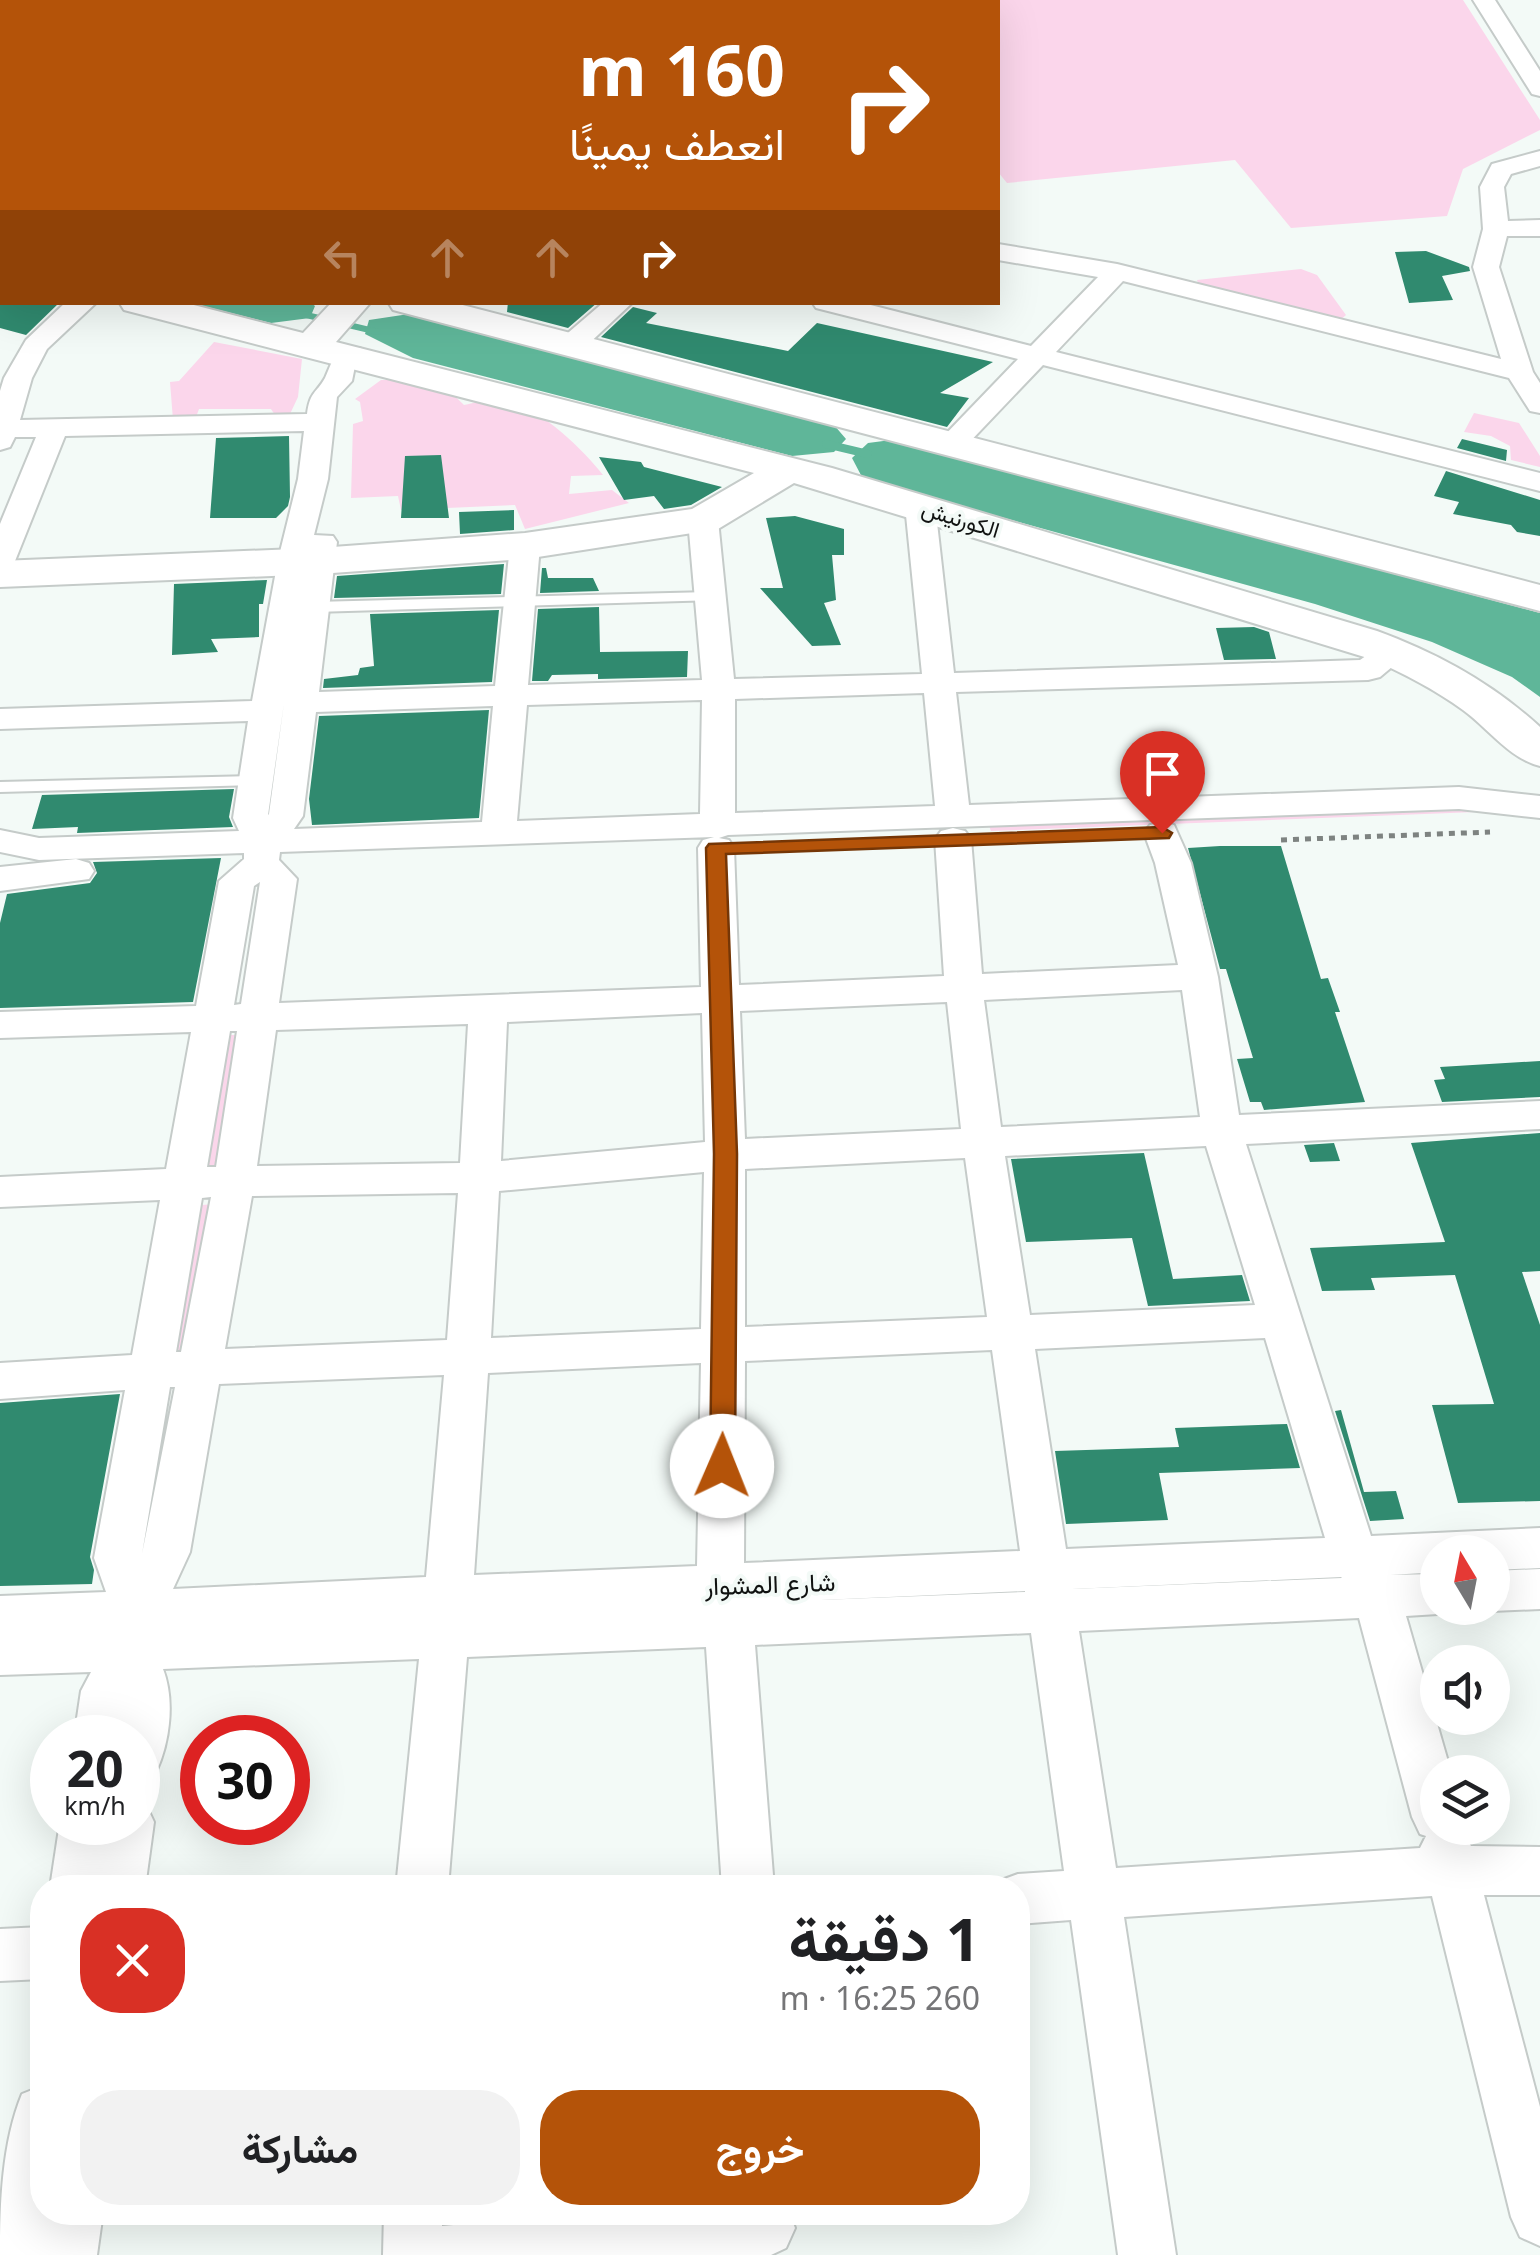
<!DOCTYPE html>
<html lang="ar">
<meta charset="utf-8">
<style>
body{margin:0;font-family:"Noto Sans",Vazirmatn,sans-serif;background:#f2f2f2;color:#202124;direction:rtl;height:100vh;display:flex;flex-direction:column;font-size:38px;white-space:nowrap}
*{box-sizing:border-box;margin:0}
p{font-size:32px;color:#757577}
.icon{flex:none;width:55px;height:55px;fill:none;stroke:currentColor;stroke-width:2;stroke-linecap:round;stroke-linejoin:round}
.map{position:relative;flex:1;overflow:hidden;direction:ltr}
.panel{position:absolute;left:30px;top:1875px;width:1000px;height:350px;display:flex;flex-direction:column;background:#fff;border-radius:40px;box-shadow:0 10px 40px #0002;direction:rtl}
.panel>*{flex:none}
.top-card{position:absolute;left:0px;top:0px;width:1000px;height:305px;box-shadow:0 10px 40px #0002;direction:rtl;background:#b45309;color:#fff;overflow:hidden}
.needle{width:65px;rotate:350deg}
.tools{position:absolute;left:1420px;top:1535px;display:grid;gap:20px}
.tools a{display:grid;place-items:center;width:90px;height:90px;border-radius:50%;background:#fff;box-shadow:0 10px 40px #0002;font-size:50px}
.speed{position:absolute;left:30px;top:1715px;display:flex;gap:20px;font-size:50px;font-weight:700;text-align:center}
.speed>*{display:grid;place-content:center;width:130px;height:130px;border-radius:50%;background:#fff;box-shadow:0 10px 40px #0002;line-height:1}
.speed small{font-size:25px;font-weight:400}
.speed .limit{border:15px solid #d22;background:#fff;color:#111}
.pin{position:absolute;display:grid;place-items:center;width:85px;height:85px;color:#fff;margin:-102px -42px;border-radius:50% 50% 50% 0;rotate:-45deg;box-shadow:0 0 10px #0007}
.pin .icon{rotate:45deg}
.me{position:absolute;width:110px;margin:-55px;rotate:1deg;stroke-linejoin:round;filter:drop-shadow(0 0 8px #0008)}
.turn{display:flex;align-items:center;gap:35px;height:210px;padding:0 50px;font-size:45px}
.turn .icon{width:130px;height:130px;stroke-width:2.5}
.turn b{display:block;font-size:70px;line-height:85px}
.lanes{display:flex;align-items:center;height:95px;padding:0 50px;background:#0003;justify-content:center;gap:50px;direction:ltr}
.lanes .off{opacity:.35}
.round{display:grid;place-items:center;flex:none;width:105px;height:105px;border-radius:40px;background:#f2f2f2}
.head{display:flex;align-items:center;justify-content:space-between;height:170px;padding:0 50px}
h1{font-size:60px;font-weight:700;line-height:75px}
.action{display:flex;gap:20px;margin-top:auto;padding:20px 50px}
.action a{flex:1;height:115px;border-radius:40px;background:#b45309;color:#fff;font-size:40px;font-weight:700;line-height:115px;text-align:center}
.action a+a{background:#f2f2f2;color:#202124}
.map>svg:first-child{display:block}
.green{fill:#fbd6eb}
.water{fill:#5fb699}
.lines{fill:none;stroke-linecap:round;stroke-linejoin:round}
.stream-far1{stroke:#5fb699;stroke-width:6}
.stream{stroke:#5fb699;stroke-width:8}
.building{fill:#308a6f}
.lane-casing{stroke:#c5cbc9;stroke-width:4}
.street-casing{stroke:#c5cbc9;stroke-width:4}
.secondary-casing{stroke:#c5cbc9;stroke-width:4}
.path{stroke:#7e8381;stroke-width:5;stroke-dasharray:6 6;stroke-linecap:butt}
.lane{fill:#fff;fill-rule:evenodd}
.street{fill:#fff;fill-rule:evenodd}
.secondary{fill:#fff;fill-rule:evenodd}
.route{fill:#b45309;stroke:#753606;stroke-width:2.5}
.labels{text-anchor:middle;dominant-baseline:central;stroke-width:8;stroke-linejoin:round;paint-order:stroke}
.far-street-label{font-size:22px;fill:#101211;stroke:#f3faf7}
.street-label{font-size:25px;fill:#101211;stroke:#f3faf7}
</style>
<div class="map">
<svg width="1540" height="2255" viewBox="0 0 1540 2255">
<rect width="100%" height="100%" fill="#f3faf7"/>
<path class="green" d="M 927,0 L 1463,0 L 1540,120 L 1540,130 L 1463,169 L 1447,216 L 1291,228 L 1235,160 L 1007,183 L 998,172 L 998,2 Z
M 1301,269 L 1317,275 L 1346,315 L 1338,322 L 1200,288 L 1197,280 Z
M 214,342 L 302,359 L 298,397 L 290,414 L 275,415 L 271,409 L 199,409 L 196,417 L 173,420 L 170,382 L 179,381 Z
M 381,380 C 420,380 436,376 464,405 C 474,403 486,399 496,399 C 532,400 581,447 603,475 L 571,476 L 569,494 L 612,490 L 629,503 L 525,529 L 515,505 L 401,510 L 398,496 L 351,498 L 353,424 L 363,421 L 360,402 L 355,399 Z
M 1474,413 L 1519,423 L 1540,456 L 1540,467 L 1511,460 L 1510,446 L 1491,436 L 1464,432 Z
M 1475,807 L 1476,812 L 991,831 L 989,826 Z
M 229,1035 L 244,1035 L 223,1170 L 208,1170 Z
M 218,1204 L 192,1357 L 174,1358 L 201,1205 Z"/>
<path class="water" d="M 310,302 L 315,306 L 310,318 L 271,323 L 191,303 Z
M 409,314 L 834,425 L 846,439 L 834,452 L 792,456 L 413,358 L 365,334 L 369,320 Z
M 891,440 L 1540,613 L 1540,697 L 1512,677 L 1432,642 L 1315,604 L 863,479 L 852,458 L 868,443 Z"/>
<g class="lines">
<path class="stream-far1" d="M 302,314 L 378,332"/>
<path class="stream" d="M 826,444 L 868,454"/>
</g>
<path class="building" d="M 1426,251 L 1469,267 L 1470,271 L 1442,276 L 1453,300 L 1409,303 L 1395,252 Z
M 0,302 L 60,302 L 26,335 L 0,328 Z
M 508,302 L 598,302 L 568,328 L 507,312 Z
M 633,307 L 657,313 L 646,323 L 788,351 L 817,323 L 993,362 L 940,393 L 969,398 L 947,427 L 601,337 Z
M 289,436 L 290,497 L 288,506 L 276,518 L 210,518 L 216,438 Z
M 1462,439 L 1507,450 L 1506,461 L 1457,448 Z
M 441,455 L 449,518 L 401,518 L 405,456 Z
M 599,457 L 641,462 L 644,467 L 722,487 L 691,505 L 664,509 L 654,496 L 624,500 Z
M 1446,471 L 1540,500 L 1540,536 L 1517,532 L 1511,525 L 1453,514 L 1459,502 L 1434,496 Z
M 514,510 L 514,530 L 460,534 L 459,512 Z
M 795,516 L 844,529 L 844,555 L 832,555 L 836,600 L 824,603 L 841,645 L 812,646 L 760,588 L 783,588 L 766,518 Z
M 504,564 L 501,594 L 334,598 L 337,576 Z
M 542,568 L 546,568 L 548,578 L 593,578 L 599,591 L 540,593 Z
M 267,580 L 263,604 L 259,604 L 259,637 L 211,639 L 218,652 L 172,655 L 174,584 Z
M 599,607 L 600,652 L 688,651 L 687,677 L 598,679 L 598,674 L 552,675 L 548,681 L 532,681 L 538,609 Z
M 499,610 L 492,682 L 323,688 L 324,679 L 358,675 L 360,668 L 374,666 L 370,614 Z
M 1254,627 L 1269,632 L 1276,659 L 1224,660 L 1216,628 Z
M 489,710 L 479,818 L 312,825 L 309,799 L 319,716 Z
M 234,789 L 229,817 L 233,827 L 77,833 L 78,827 L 32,829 L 42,795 Z
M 1220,846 L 1281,846 L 1321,979 L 1328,978 L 1340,1012 L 1335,1012 L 1365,1102 L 1264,1110 L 1261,1102 L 1250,1102 L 1237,1059 L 1253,1058 L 1226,969 L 1220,969 L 1188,848 Z
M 221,858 L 193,1002 L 0,1008 L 0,923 L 7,894 L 90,883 L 97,873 L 93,862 Z
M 1540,1061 L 1540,1097 L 1442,1102 L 1434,1080 L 1445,1079 L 1440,1067 Z
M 1540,1133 L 1540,1271 L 1522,1272 L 1540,1325 L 1540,1501 L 1458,1503 L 1432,1405 L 1494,1404 L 1455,1275 L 1371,1278 L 1375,1290 L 1322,1291 L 1310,1248 L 1445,1242 L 1411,1143 Z
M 1334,1143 L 1340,1161 L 1310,1162 L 1304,1145 Z
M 1144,1153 L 1173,1279 L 1242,1275 L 1250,1301 L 1148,1306 L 1132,1238 L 1026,1242 L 1011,1159 Z
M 120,1394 L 90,1557 L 94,1570 L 92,1584 L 0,1586 L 0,1403 Z
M 1341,1410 L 1364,1492 L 1396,1491 L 1404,1519 L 1370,1521 L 1335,1411 Z
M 1287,1424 L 1300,1468 L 1159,1473 L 1168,1520 L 1066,1524 L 1055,1451 L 1179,1447 L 1175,1428 Z"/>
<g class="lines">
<g class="lane-casing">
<path id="lane" d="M 710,592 L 718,597 L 716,600 L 314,612 L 306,607 L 314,602 Z
M 254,776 L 260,777 L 263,781 L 260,785 L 0,792 L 0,782 Z"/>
</g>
<g class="street-casing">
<path id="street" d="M 0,0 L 52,0 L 54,2 L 2,2 L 2,7 Z
M 396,0 L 418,0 L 418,2 L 397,2 Z
M 560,0 L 582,0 L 584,2 L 562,2 Z
M 742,0 L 764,0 L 765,2 L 744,2 Z
M 1473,0 L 1495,0 L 1540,71 L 1540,96 L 1532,94 Z
M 1540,151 L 1540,166 L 1511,174 L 1504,187 L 1508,221 L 1540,220 L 1540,236 L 1507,236 L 1499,267 L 1533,372 L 1540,383 L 1540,413 L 1530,411 L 1509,378 L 1123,281 L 1056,352 L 1540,473 L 1540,491 L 1043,365 L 961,451 L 941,451 L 937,445 L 941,439 L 1018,359 L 816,308 L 812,302 L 859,302 L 1031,346 L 1098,277 L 998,260 L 998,244 L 1117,264 L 1501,359 L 1473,267 L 1483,229 L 1480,187 L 1492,164 Z
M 66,302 L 97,302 L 47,349 L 32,378 L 20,420 L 307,414 C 310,391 316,394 325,378 C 330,367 332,359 340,348 L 360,348 L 364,354 L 355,366 L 352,381 L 337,397 L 328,479 L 314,535 L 333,536 L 337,542 L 319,692 L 495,686 L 510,546 L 514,540 L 536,540 L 540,546 L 528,685 L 702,680 L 688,520 L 692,514 L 714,514 L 718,520 L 734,679 L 922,674 L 905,505 L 909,499 L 931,499 L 935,505 L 954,673 L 1360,660 C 1376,649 1387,639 1406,644 L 1411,651 L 1380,677 L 1368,680 L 956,692 L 969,805 L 1459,787 L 1540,796 L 1540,818 L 1459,809 L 728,835 L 719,838 L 729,840 L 734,848 L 739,985 L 944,976 L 935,839 L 941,831 L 953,828 L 965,831 L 971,839 L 982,974 L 1178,965 L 1155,863 L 1144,833 L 1150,825 L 1162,822 L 1174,825 L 1191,863 L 1218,977 L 1239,1115 L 1540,1101 L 1540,1129 L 1246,1144 L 1371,1536 L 1540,1528 L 1540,1568 L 1492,1570 L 1492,1552 L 1438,1552 L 1438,1572 L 1390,1575 L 1438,1574 L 1438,1608 L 1455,1608 L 1438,1614 L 1406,1616 L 1451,1772 L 1438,1772 L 1438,1828 L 1459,1828 L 1471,1846 L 1540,1847 L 1540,1895 L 1484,1895 L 1540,2107 L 1540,2246 L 1520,2237 L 1511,2217 L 1432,1896 L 1124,1917 L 1176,2255 L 1118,2255 L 1071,1920 L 1018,1924 L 1018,1888 L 997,1888 L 999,1881 L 1018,1874 L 1064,1871 L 1031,1633 L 755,1645 L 774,1888 L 722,1888 L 706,1647 L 467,1657 L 448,1888 L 396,1888 L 419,1659 L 163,1669 C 175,1700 170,1742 156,1772 L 138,1779 L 138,1738 L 74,1738 L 81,1691 L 91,1672 L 0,1675 L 0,1596 L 106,1592 L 94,1558 L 125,1390 L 0,1399 L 0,1363 L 132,1355 L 160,1200 L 0,1207 L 0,1177 L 166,1169 L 191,1032 L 0,1038 L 0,1012 L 196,1006 L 219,881 L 244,859 L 244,853 L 39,860 L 0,852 L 0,830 L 39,838 L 239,831 L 233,818 L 248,721 L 0,729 L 0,709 L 252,701 L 278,560 L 298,479 L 304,431 L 65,436 L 15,561 L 11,568 L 0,570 L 0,524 L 36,437 L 15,437 L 10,447 L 0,450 L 0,391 L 4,378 L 26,340 ZM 924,693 L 935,806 L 735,813 L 735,699 ZM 702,700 L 700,814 L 517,821 L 527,705 ZM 284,703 L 269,814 L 268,815 ZM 493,706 L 482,822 L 294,829 L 303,816 L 316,712 ZM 714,837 L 703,840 L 698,848 L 701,987 L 279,1003 L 297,879 L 279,860 L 280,852 ZM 260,882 L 241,1004 L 234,1005 L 254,886 ZM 1182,990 L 1200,1117 L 1001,1127 L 984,1000 ZM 947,1002 L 961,1129 L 745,1139 L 740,1011 ZM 702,1013 L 705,1142 L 501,1161 L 507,1022 ZM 468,1024 L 460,1163 L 257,1166 L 276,1030 ZM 230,1031 L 237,1031 L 216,1167 L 207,1167 ZM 1206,1146 L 1255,1305 L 1030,1315 L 1005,1156 ZM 965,1158 L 987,1317 L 745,1327 L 745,1169 ZM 704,1172 L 701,1329 L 491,1338 L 499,1191 ZM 458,1193 L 447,1340 L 225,1349 L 252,1196 ZM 211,1197 L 181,1352 L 176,1352 L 202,1198 ZM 1265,1338 L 1325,1538 L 1066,1549 L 1035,1349 ZM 992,1350 L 1020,1551 L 744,1563 L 745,1361 ZM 701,1363 L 697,1566 L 474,1575 L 488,1373 ZM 444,1375 L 426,1577 L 173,1589 L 190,1552 L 219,1384 ZM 170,1387 L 175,1387 L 142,1554 ZM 1341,1577 L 1342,1578 L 1072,1589 ZM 1025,1591 L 1025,1592 L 821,1600 ZM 1359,1618 L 1412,1817 L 1420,1834 L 1426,1836 L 1420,1848 L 1116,1868 L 1079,1631 Z
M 604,302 L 633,302 L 582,350 L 562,350 L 558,344 L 562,338 Z
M 76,859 L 89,863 L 94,871 L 89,879 L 0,891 L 0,867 Z
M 1540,1569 L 1540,1609 L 1492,1611 L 1481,1608 L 1492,1608 L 1492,1571 Z
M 138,1802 L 146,1805 L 154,1822 L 145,1888 L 50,1888 L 60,1822 L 138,1822 Z
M 42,1927 L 42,1979 L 0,1981 L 0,1929 Z
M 42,2086 L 42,2212 L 103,2212 L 97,2255 L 0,2255 C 0,2203 2,2143 22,2094 Z
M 384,2212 L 442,2212 L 442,2226 L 601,2212 L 789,2212 L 795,2228 L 786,2248 L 771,2255 L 383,2255 Z"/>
</g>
<g class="secondary-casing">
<path id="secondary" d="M 0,11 L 2,12 L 2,47 L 0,47 Z
M 0,232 L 2,233 L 2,256 L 0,255 Z
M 119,302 L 182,302 L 303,333 L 332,302 L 371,302 L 336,342 L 832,468 L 1377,631 C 1437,653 1492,683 1540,727 L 1540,766 C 1510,759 1488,728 1463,710 C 1434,689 1403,673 1371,659 L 794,483 L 718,529 L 525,559 L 319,574 L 0,587 L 0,561 L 319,548 L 525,533 L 692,509 L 754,473 L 124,310 Z
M 388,302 L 451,302 L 1540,585 L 1540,611 L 393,310 Z"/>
</g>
<path class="path" d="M 1281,840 L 1490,832"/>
<use href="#lane" class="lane"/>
<use href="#street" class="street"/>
<use href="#secondary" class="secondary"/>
</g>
<path class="route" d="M 1162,827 L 1172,833 L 1169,838 L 726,854 L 737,1154 L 735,1466 L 732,1473 L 722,1476 L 713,1473 L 710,1466 L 714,1154 L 706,848 L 709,844 Z"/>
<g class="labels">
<g class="far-street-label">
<text transform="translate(961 518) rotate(17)">الكورنيش</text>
</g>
<g class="street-label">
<text transform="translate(770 1583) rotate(-2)">شارع المشوار</text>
</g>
</g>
</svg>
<div class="tools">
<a><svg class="needle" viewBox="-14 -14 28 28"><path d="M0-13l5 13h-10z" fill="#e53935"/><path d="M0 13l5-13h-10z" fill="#757577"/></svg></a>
<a><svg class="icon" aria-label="sound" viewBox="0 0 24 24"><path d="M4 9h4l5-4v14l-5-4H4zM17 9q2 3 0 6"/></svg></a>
<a><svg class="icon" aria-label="layers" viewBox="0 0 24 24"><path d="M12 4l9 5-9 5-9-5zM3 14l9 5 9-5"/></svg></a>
</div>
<div class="speed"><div>20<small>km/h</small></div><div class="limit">30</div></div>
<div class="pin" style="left:1162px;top:833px;background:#d93025"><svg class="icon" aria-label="arrive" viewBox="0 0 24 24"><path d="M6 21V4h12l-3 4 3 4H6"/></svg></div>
<svg class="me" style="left:722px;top:1466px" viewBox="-20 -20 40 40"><circle r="19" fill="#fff"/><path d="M0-13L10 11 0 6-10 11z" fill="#b45309"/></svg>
<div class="top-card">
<div class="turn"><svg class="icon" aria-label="right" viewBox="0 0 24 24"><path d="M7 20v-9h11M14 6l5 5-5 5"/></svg><div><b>160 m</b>انعطف يمينًا</div></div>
<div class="lanes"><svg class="icon off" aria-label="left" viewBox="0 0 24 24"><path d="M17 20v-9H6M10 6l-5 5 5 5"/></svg><svg class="icon off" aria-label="ahead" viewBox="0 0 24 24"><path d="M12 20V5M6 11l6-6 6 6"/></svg><svg class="icon off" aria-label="ahead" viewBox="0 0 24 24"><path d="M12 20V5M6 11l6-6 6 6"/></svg><svg class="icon" aria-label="right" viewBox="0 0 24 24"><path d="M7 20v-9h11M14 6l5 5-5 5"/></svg></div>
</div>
<section class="panel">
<div class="head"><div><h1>1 دقيقة</h1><p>260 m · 16:25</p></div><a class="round" style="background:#d93025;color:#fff"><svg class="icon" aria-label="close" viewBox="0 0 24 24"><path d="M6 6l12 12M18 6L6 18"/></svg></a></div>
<div class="action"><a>خروج</a><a>مشاركة</a></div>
</section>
</div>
